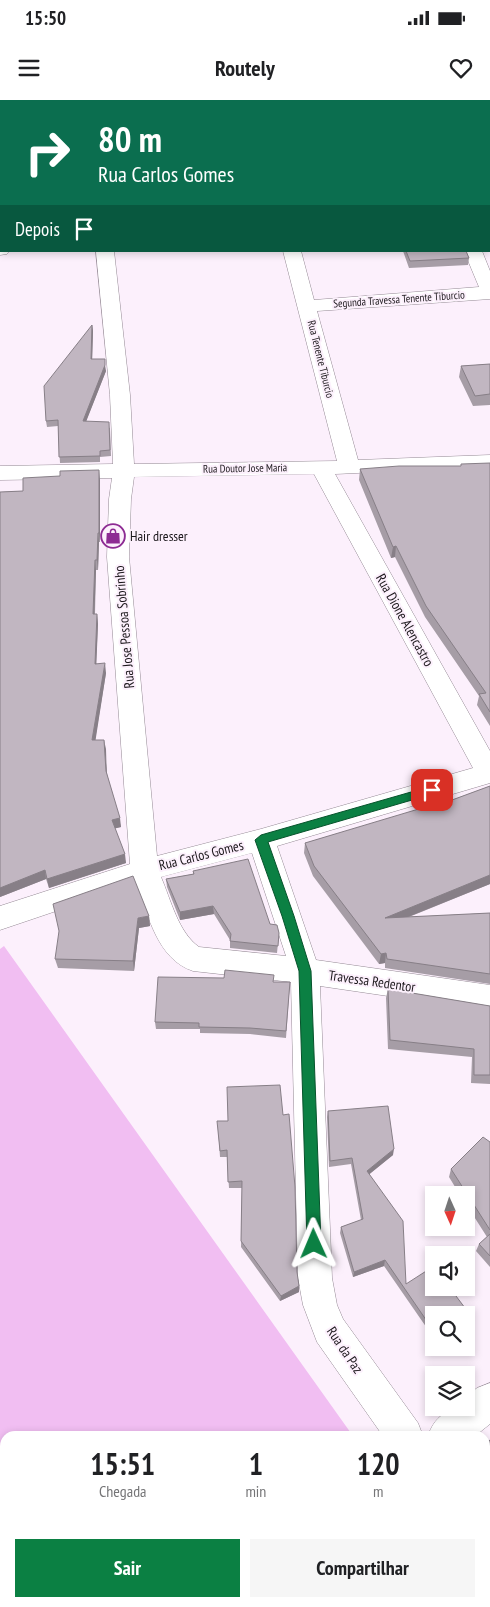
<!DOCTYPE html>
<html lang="pt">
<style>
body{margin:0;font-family:"PT Sans Narrow",sans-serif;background:#f6f6f6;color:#202124;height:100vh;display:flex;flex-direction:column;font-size:19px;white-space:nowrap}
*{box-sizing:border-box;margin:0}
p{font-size:16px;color:#757577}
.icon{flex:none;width:28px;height:28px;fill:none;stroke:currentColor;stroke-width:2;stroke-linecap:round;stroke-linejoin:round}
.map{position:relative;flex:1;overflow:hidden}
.sheet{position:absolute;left:0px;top:1331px;width:490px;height:176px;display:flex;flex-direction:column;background:#fff;border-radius:15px 15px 0 0;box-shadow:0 2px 8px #0003}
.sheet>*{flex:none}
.hud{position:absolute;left:0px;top:0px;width:490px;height:152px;box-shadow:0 2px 8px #0003;background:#0b6e4f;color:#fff;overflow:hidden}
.needle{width:32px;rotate:177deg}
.fabs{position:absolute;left:425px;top:1086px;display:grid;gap:10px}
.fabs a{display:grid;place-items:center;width:50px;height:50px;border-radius:0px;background:#fff;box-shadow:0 2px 8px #0003;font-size:25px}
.pin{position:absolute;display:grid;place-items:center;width:42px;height:42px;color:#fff;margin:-21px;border-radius:10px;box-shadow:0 2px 8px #0006}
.me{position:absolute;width:55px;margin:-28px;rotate:359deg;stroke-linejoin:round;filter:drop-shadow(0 0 4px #0008)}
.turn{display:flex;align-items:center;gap:18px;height:105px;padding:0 15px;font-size:22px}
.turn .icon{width:65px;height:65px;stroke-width:2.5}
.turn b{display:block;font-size:35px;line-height:42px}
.then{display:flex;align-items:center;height:48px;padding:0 15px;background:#0003;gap:10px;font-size:19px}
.eta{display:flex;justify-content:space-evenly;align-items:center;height:85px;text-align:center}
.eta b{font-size:30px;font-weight:700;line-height:35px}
.cta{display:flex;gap:10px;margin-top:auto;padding:10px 15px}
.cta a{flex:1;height:58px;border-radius:0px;background:#0b8043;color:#fff;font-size:20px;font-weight:700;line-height:58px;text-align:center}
.cta a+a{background:#f6f6f6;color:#202124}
.status{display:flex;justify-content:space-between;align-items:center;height:35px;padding:0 25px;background:#fff;direction:ltr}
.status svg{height:14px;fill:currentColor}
header{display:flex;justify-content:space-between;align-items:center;height:65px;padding:0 15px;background:#fff;font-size:22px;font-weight:700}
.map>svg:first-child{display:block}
.green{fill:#f1bef2}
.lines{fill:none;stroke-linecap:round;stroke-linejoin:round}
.lane-casing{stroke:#958a95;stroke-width:2}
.street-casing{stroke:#958a95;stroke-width:1}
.lane{fill:#fff;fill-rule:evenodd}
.street{fill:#fff;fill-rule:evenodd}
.wall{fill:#a69da6}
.shaded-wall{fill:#877f87}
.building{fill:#c1b6c1;stroke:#877f87}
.route{fill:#0b8043;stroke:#07532c}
.labels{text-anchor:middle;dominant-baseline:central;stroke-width:4;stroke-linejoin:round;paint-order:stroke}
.far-street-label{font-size:11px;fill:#1c181c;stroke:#fcf0fc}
.poi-label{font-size:14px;fill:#1c181c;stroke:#fcf0fc;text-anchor:start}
.street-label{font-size:14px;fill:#1c181c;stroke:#fcf0fc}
</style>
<div class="status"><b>15:50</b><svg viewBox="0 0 49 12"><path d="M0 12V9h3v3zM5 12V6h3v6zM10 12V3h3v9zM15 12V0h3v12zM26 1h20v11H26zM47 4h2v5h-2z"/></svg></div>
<header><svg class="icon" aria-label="menu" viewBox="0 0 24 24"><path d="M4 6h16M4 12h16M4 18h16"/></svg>Routely<svg class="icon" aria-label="heart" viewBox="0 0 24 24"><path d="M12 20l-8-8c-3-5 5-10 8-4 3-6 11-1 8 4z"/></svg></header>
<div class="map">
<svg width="490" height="1507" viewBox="0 0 490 1507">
<rect width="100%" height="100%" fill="#fcf0fc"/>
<path class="green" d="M 4,846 L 353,1336 L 5,1336 L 5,1502 L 156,1503 L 150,1507 L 0,1507 L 0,849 Z"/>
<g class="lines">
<g class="lane-casing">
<path id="lane" d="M 0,24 L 1,24 L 1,28 L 0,28 Z"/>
</g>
<g class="street-casing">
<path id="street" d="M 68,0 L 84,0 L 84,1 L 69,1 Z
M 239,0 L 255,0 L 255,1 L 240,1 Z
M 393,0 L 409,0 L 410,1 L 394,1 Z
M 489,86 L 490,86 L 490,96 L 489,96 Z
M 0,145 L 1,151 L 9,151 L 7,154 L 0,155 Z
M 96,151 L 114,151 L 130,295 L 134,364 L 337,361 L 283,151 L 301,151 L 314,200 L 479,187 L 464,151 L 482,151 L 490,171 L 490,199 L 317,211 L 358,360 L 490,355 L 490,367 L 335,374 L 490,651 L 490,683 L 277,746 L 316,860 L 490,885 L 490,911 L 320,886 L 332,1178 L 337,1205 L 343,1219 L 418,1323 L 423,1336 L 383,1336 L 317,1242 L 303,1205 L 298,1178 L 291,882 L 193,871 C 157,859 149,816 136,784 L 0,830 L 0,806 L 130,764 L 107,457 L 109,399 L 112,378 L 0,380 L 0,366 L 113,364 L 110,295 ZM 314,374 L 473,668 L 261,729 L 157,756 L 129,457 L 131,399 L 134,377 ZM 252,753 L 286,856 L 199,847 C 178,832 171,800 161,777 Z
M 490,1283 L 490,1324 L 475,1336 L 428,1336 C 434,1318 446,1308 466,1308 L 466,1297 L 477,1288 Z
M 215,1502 L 259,1502 L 257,1507 L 213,1507 Z"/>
</g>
<use href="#lane" class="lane"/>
<use href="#street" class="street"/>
</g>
<path class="wall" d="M 403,151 L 466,151 L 469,158 L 468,165 L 409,168 Z
M 92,225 L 93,231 L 92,259 L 106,271 L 86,321 L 110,328 L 111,356 L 100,357 L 100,362 L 60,363 L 58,326 L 47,327 L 46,321 Z
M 490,264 L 490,305 L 473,306 L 459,277 L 461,266 Z
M 490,363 L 490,626 L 477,605 L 479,596 L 425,517 L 395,457 L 391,458 L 359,380 L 360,369 L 460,366 Z
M 100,380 L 100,442 L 99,442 L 98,470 L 96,470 L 95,514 L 97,514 L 98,524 L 96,563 L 106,573 L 95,640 L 104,640 L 107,674 L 121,727 L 115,728 L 126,763 L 49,788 L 46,779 L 0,797 L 0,392 L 23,391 Z
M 490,686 L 490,784 L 409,817 L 490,813 L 490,884 L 385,868 L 385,863 L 379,864 L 313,776 L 304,753 L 305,743 L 433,707 Z
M 193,771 L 270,824 L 279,833 L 277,853 L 230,848 L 230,840 L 214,814 L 180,820 L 167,787 L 166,779 L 193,774 Z
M 149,816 L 150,826 L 139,828 L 134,871 L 58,868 L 55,859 Z
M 274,882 L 290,882 L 286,938 L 250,934 L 200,933 L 200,929 L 156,929 L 155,922 Z
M 388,889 L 490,906 L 490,984 L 471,983 L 472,957 L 388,949 L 386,898 Z
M 328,1011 L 393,1055 L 369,1074 L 406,1184 L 465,1208 L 463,1213 L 434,1215 L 434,1232 L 431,1234 L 384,1166 L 353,1177 L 340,1133 L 341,1127 L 361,1120 L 351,1064 L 329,1067 L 327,1017 Z
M 218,1028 L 297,1172 L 299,1186 L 299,1192 L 280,1201 L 241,1147 L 242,1088 L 229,1088 L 227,1057 L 220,1057 Z
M 490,1042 L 490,1167 L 476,1151 L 479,1144 L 487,1137 L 466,1104 L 466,1095 L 460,1095 L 449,1077 L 451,1069 Z
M 490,1340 L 490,1417 L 485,1418 L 485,1344 Z"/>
<path class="shaded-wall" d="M 92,225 L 93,231 L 92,265 L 91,259 Z
M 105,265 L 106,271 L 84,327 L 83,321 Z
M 99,370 L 100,380 L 100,442 L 99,433 Z
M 98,433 L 99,442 L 98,470 L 97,460 Z
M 396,446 L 395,457 L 391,458 L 393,447 Z
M 95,460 L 96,470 L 94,524 L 93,514 Z
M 97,514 L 98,524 L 96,573 L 95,564 Z
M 105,563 L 106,573 L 94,650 L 92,640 Z
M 104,640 L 106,649 L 107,681 L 106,671 Z
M 120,718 L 121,727 L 113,729 L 112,720 Z
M 125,754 L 126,763 L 49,788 L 47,779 Z
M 45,770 L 46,779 L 0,797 L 0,788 Z
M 490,775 L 490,784 L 383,827 L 385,818 Z
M 213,806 L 214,814 L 180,820 L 180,812 Z
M 149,816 L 150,826 L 139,828 L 134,871 L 133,861 L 138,818 Z
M 386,853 L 385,863 L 379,864 L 381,854 Z
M 394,1049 L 393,1055 L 366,1077 L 367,1071 Z
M 385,1160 L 384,1166 L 353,1177 L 354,1172 Z
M 299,1186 L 299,1192 L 280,1201 L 281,1196 Z
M 465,1208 L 463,1213 L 460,1215 L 455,1215 Z"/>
<path class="building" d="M 267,0 L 390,0 L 390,1 L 268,1 Z
M 406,151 L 466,151 L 469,158 L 410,161 Z
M 92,225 L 91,259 L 105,259 L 105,265 L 83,321 L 109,322 L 110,350 L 100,351 L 100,356 L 59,357 L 58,320 L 46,321 L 44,286 Z
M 490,264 L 490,294 L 475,296 L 461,266 Z
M 490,363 L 490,612 L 479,594 L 486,593 L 426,506 L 396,446 L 393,447 L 360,369 L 399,366 L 461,366 L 461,364 Z
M 99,370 L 99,433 L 98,433 L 97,460 L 95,460 L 93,514 L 97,514 L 95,564 L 105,563 L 92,640 L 104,640 L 106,671 L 120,718 L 112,720 L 125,754 L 47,779 L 45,770 L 0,788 L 0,392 L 23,391 L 23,378 L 60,376 L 60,371 Z
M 490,686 L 490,775 L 385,818 L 490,813 L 490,874 L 387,859 L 386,853 L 381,854 L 314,766 L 305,743 L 432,705 L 433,707 Z
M 248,759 L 270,824 L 277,825 L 279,833 L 278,846 L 230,841 L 231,834 L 213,806 L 180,812 L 166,779 L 194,774 L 193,771 Z
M 133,776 L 149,816 L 138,818 L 133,861 L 55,859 L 59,831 L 53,804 Z
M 225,870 L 274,875 L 273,882 L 290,882 L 286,931 L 250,928 L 199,927 L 199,923 L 155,922 L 158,877 L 224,878 Z
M 388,889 L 490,906 L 490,975 L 474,975 L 474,949 L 390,940 Z
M 280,985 L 283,1015 L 289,1014 L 295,1087 L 297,1172 L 299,1186 L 281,1196 L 241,1141 L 242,1081 L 228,1082 L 227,1050 L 220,1051 L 217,1021 L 228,1021 L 227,987 Z
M 388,1006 L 394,1049 L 367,1071 L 403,1121 L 406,1184 L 434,1166 L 434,1188 L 450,1188 L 465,1208 L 455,1215 L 434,1215 L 434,1229 L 433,1230 L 385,1160 L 354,1172 L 341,1127 L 363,1119 L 352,1058 L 330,1061 L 328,1011 Z
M 483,1037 L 490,1042 L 490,1130 L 451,1069 Z
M 490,1134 L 490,1156 L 479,1144 Z
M 490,1340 L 490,1413 L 485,1414 L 485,1344 Z
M 485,1436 L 490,1442 L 490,1507 L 312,1507 L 318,1502 L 485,1502 Z"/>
<path class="route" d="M 432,686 L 437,690 L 436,693 L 268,742 L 294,816 L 311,871 L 321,1144 L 319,1149 L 314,1151 L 309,1149 L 307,1144 L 299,871 L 282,816 L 255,740 L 261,735 Z"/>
<defs>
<g id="shop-ring" transform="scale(1.25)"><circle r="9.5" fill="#fcf0fc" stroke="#8d2b93" stroke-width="1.5"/><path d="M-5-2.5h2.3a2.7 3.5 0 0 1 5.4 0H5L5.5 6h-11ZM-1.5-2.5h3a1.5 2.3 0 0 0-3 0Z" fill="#8d2b93"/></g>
</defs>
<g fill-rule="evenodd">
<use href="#shop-ring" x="113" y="436"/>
</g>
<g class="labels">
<g class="far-street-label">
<text transform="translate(399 199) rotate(-4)">Segunda Travessa Tenente Tiburcio</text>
<text transform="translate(321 259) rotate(76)">Rua Tenente Tiburcio</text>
<text transform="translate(245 368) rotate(-1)">Rua Doutor Jose Maria</text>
</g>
<g class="poi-label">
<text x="130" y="436">Hair dresser</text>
</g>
<g class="street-label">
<text transform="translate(405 520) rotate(61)">Rua Dione Alencastro</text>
<text transform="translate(124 527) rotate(-95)">Rua Jose Pessoa Sobrinho</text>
<text transform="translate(201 755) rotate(-14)">Rua Carlos Gomes</text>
<text transform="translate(372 881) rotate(8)">Travessa Redentor</text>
<text transform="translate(345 1250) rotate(56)">Rua da Paz</text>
</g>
</g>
</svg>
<div class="fabs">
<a><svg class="needle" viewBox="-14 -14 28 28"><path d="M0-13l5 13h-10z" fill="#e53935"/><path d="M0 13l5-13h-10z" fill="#757577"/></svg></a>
<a><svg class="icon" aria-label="sound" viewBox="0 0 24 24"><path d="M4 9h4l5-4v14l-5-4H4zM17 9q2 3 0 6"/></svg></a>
<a><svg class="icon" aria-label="search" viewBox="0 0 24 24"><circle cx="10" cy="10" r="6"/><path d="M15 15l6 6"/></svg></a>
<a><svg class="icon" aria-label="layers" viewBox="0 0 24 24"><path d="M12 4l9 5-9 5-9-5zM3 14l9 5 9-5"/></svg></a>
</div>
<div class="pin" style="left:432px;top:690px;background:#d93025"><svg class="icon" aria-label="arrive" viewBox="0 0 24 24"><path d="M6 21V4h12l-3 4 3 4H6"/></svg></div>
<svg class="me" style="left:314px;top:1144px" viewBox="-20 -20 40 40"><path d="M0-17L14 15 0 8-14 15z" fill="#0b8043" stroke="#fff" stroke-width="4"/></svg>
<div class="hud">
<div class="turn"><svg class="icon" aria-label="right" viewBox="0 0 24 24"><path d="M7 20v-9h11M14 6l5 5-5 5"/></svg><div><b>80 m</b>Rua Carlos Gomes</div></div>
<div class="then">Depois<svg class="icon" aria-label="arrive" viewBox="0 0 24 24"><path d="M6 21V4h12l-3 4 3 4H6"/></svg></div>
</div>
<section class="sheet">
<div class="eta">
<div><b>15:51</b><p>Chegada</p></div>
<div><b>1</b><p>min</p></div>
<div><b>120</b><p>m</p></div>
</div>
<div class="cta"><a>Sair</a><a>Compartilhar</a></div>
</section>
</div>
